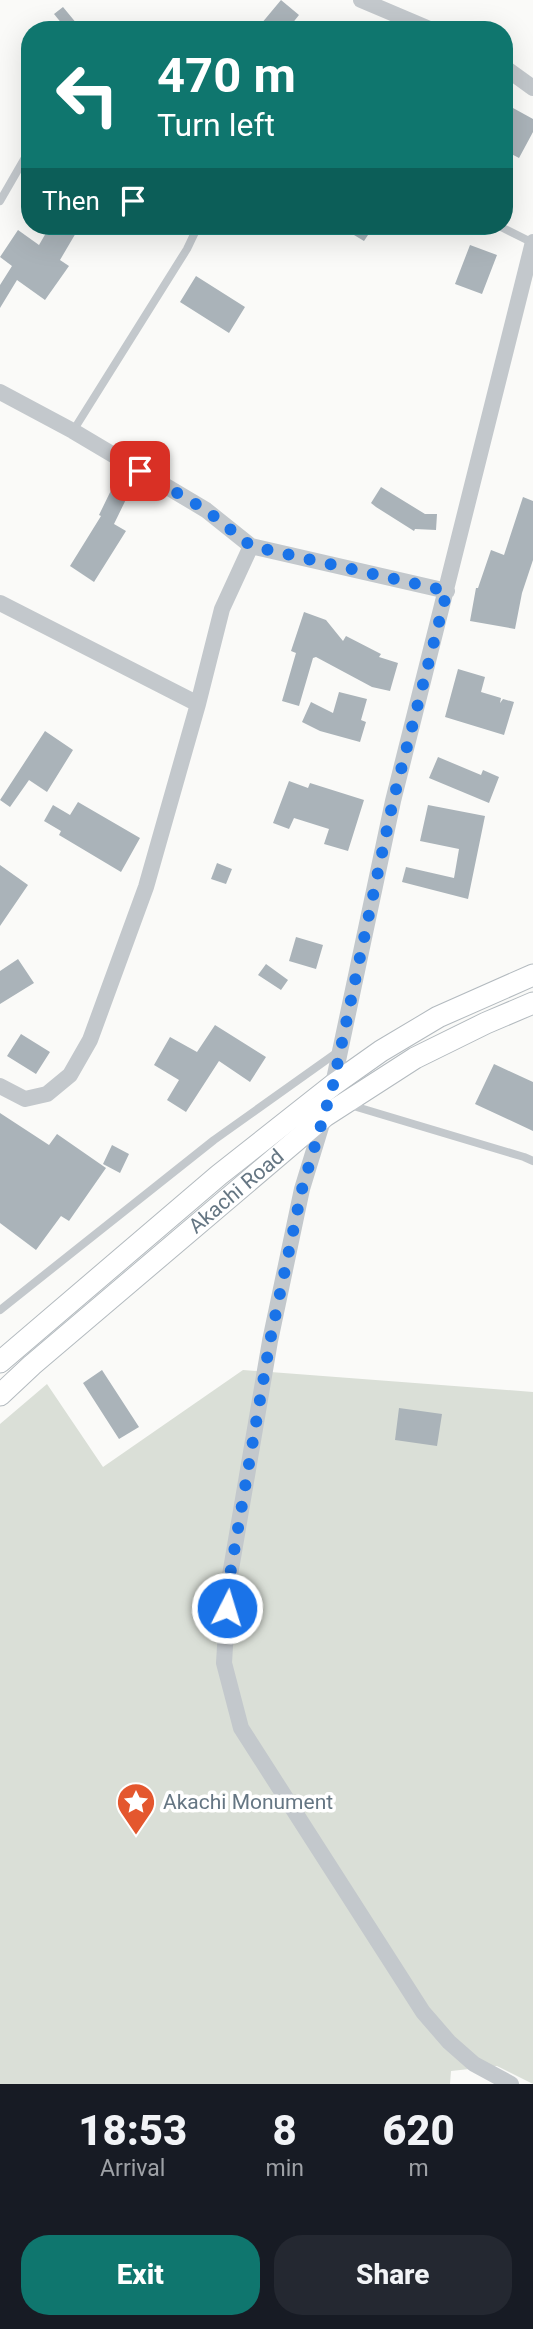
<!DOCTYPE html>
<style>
body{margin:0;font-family:Roboto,sans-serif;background:#242831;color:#f1f3f6;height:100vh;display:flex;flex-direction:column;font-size:26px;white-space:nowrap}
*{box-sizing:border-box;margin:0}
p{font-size:23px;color:#9ea1a6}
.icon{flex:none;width:38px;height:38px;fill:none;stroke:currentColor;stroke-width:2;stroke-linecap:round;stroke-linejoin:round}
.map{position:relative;height:2084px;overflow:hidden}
.panel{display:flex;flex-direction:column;background:#171b24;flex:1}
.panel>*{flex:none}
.hud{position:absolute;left:21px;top:21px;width:492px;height:214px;border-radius:28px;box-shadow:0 7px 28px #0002;background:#0f766e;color:#fff;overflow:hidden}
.pin{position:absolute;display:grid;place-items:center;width:60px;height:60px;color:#fff;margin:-30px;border-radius:14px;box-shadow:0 4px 10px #0006}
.me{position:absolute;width:77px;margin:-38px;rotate:5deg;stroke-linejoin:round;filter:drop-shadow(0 0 5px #0008)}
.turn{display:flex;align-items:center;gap:24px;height:147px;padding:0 21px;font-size:32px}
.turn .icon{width:91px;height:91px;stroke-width:2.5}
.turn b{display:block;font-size:49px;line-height:60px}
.then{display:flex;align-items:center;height:66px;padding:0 21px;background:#0003;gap:14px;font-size:26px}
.eta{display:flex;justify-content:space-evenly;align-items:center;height:119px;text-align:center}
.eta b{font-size:42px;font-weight:800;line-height:49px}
.button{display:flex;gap:14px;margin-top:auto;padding:14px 21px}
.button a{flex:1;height:80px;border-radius:28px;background:#0f766e;color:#fff;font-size:28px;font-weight:800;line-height:80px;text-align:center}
.button a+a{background:#242831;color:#f1f3f6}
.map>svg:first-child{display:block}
.green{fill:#dadfd7}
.building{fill:#aab3b9}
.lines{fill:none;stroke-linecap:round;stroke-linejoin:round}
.secondary-casing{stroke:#b3babf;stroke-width:23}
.lane{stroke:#c3c8cc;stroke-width:8}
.street{stroke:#c3c8cc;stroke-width:16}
.secondary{stroke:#fff;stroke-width:21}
.route{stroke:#1a73e8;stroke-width:12;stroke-dasharray:0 21.6}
.labels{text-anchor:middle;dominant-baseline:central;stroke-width:7;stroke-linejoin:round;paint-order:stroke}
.street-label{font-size:21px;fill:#657683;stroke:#fff}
.poi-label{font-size:21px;fill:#657683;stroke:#fff;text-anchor:start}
</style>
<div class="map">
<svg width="533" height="2084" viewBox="0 0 533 2084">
<rect width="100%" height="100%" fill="#fafaf8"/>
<path class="green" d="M 243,1370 L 533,1392 L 533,2084 L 497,2066 L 451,2071 L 450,2084 L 0,2084 L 0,1424 L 47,1384 L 103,1467 Z"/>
<path class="building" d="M 281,0 L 299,15 L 287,30 L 256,30 Z
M 63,7 L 82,30 L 67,30 L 54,14 Z
M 504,103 L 533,119 L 533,132 L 519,158 L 504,150 Z
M 50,226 L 80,226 L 60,260 L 69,266 L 45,300 L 17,280 L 0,308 L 0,285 L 12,266 L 0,257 L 18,230 L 39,245 Z
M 339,226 L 374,226 L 364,241 Z
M 470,245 L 497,255 L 482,294 L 455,284 Z
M 196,276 L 245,307 L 229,333 L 180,302 Z
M 117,478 L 133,485 L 114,524 L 126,531 L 94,582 L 70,566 L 101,516 L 99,515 Z
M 381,487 L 425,514 L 437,514 L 436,530 L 415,529 L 414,531 L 376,507 L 371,503 Z
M 523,497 L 533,501 L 533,560 L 522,593 L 515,629 L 470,621 L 476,588 L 478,588 L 491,550 L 504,555 Z
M 304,612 L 326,620 L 343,641 L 346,636 L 381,654 L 379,657 L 398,663 L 390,691 L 372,687 L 316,657 L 313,658 L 299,706 L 282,701 L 296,653 L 291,651 Z
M 458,669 L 485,677 L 481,692 L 501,698 L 500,703 L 503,699 L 514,702 L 504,735 L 445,717 Z
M 339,692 L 367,699 L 361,720 L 366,722 L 360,742 L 320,731 L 302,722 L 311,702 L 333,713 Z
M 45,731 L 73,750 L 47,792 L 29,780 L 10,807 L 0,800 Z
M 438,757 L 481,775 L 483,770 L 499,777 L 489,803 L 429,778 Z
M 289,781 L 308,788 L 310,783 L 364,800 L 348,851 L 324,844 L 329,829 L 294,818 L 289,829 L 273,823 Z
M 78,802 L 140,838 L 121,872 L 59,835 L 61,831 L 44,821 L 53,805 L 70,815 Z
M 428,805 L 485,816 L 468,899 L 402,882 L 406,867 L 454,878 L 459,849 L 420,841 Z
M 217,863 L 232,869 L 226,884 L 211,879 Z
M 0,865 L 28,885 L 0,926 Z
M 296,937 L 323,945 L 316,969 L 289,961 Z
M 18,959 L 34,983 L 0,1004 L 0,971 Z
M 266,964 L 288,980 L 281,990 L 258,975 Z
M 215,1025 L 266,1057 L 250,1082 L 219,1061 L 186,1112 L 167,1100 L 179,1080 L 154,1065 L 170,1037 L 197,1052 Z
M 21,1034 L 50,1052 L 36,1074 L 7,1056 Z
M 494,1064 L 533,1082 L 533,1131 L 475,1104 Z
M 0,1113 L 49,1145 L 57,1134 L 106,1168 L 69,1221 L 61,1216 L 36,1250 L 0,1223 Z
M 112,1145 L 129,1154 L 120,1173 L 103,1164 Z
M 102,1370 L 139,1427 L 119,1439 L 83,1383 Z
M 399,1408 L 442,1414 L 437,1446 L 395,1440 Z"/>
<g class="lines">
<g class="secondary-casing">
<g id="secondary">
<path d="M 0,1362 L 219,1175 L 333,1085 L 381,1051 L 438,1017 L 533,975"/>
<path id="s1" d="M 0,1395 L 32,1365 L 325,1116 L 415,1058 L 486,1023 L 533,1003"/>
</g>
</g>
<path class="lane" d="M 0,201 L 30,149
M 499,226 L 533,243
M 73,431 L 187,249 L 198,226
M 350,1105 L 524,1157 L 533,1161
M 0,1310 L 214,1140 L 339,1051"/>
<path class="street" d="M 361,0 L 432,30
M 504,67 L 533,88
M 0,392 L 73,431 L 206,510 L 251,546 L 447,591
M 0,603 L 198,704
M 0,1086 L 25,1099 L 47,1094 L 70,1075 L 90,1040 L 146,887 L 198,704 L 222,609 L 251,546
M 332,1089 L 393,801 L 533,242
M 325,1114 L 302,1189 L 270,1341 L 229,1581 L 224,1663 L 241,1728 L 423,2012 L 449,2042 L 474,2064 L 511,2084"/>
<use href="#secondary" class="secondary"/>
</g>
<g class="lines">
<path class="route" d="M 140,471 L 206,510 L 251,546 L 447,591 L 393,801 L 333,1085 L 302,1189 L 270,1341 L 229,1581 L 227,1608"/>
</g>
<defs>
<g id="sight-pin" transform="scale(2.0125)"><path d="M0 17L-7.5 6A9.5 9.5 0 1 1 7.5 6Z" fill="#e4572e" stroke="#fff"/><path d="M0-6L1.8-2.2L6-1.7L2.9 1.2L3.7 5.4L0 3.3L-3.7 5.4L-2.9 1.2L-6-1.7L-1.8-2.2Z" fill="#fff"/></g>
</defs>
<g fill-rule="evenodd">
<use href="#sight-pin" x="136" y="1802"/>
</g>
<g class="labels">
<g class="street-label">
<text stroke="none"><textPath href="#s1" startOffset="312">Akachi Road</textPath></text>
</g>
<g class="poi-label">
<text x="163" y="1802">Akachi Monument</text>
</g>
</g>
</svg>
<div class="pin" style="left:140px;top:471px;background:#d93025"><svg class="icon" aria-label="arrive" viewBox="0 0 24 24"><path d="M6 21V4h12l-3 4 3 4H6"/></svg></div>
<svg class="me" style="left:227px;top:1608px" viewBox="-20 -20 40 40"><circle r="17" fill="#1a73e8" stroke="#fff" stroke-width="3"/><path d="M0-11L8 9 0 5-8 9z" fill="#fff"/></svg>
<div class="hud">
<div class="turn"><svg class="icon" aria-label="left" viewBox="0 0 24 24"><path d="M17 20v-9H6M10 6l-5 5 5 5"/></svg><div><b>470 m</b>Turn left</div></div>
<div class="then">Then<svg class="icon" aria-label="arrive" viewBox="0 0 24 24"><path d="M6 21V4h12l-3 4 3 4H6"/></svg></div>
</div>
</div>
<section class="panel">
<div class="eta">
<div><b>18:53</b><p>Arrival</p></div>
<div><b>8</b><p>min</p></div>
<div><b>620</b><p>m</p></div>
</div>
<div class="button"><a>Exit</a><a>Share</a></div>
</section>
